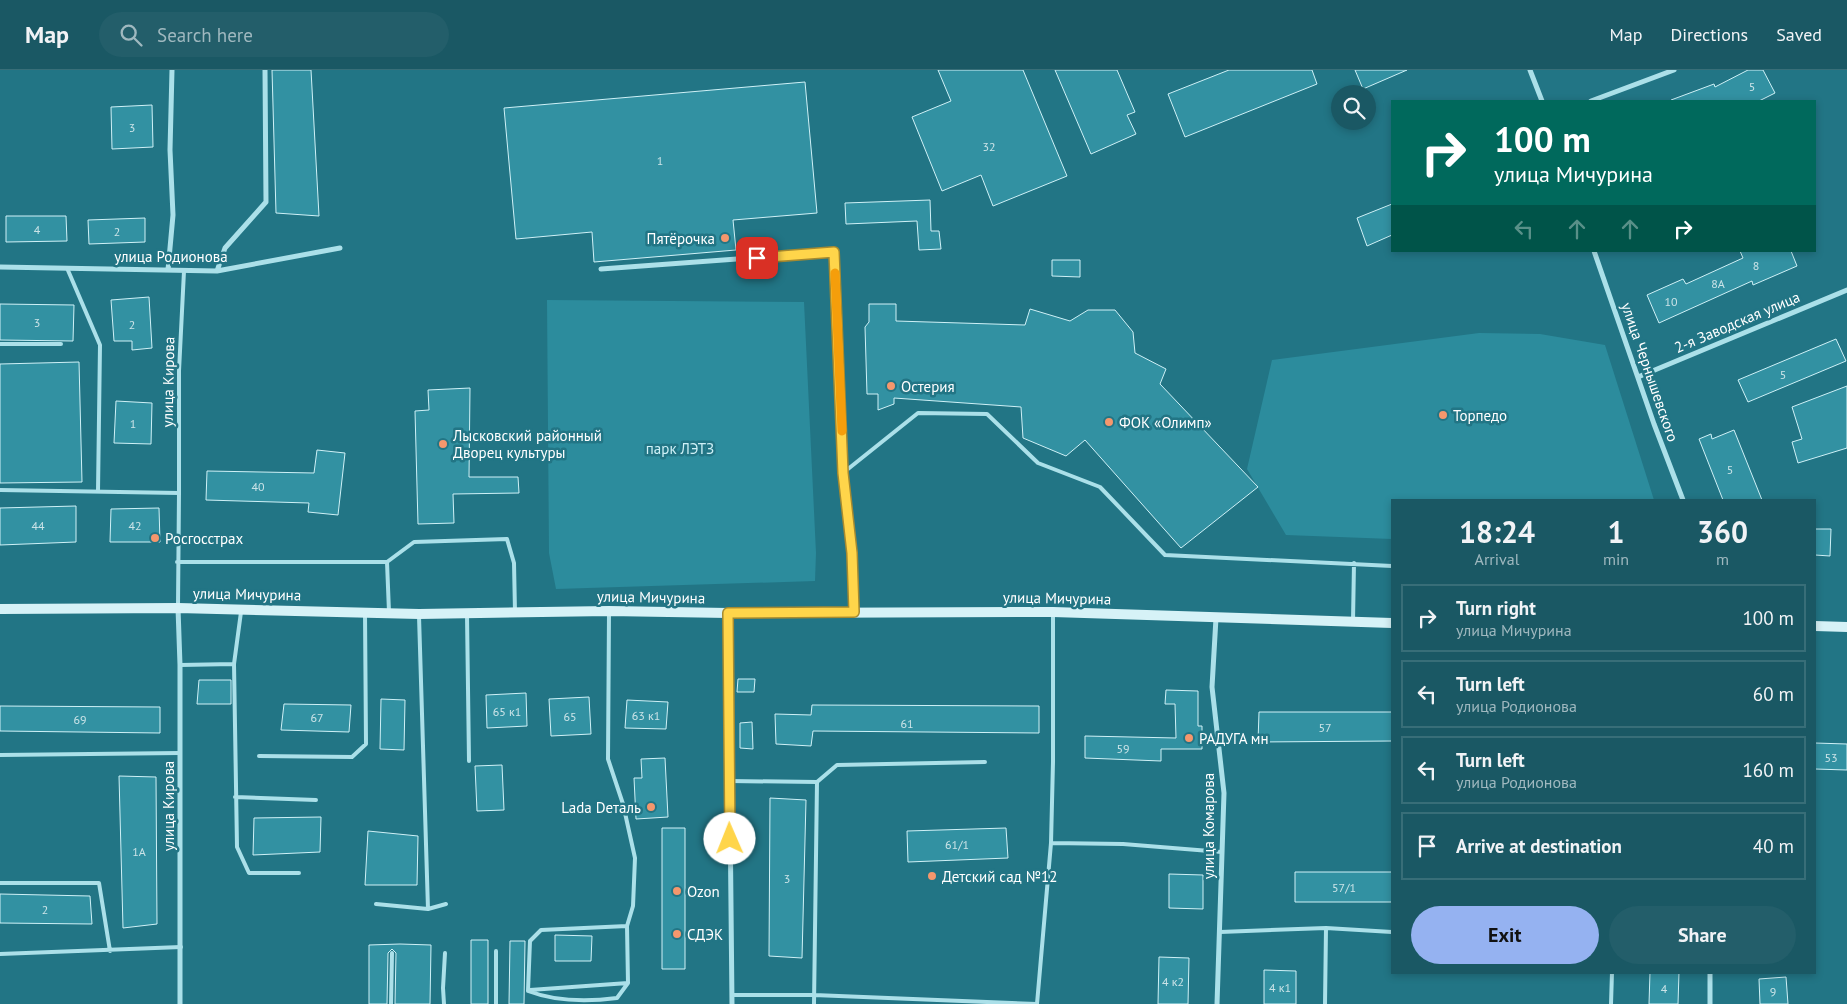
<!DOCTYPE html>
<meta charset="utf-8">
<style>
body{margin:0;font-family:"PT Sans",sans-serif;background:#235e6a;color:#f1f3f6;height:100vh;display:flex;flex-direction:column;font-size:19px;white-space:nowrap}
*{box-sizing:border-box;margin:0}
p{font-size:16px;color:#9fb8bf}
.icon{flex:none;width:28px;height:28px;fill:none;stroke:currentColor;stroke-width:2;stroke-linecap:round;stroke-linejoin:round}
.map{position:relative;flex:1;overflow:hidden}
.drawer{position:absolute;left:1391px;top:429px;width:425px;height:475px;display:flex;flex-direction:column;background:#1a5864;border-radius:0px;box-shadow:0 2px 8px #0003}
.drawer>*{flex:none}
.guide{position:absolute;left:1391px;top:30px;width:425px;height:152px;border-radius:0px;box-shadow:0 2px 8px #0003;background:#00695c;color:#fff;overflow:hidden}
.fabs{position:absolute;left:1331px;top:15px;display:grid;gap:10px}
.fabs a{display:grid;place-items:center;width:45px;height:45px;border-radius:50%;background:#1a5864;box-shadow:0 2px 8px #0003;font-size:25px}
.pin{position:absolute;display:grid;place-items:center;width:42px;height:42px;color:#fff;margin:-21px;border-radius:10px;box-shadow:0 2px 8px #0006}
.me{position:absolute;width:55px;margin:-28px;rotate:359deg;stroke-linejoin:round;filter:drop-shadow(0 0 4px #0008)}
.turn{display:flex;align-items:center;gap:18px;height:105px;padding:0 20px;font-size:22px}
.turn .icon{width:65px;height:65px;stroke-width:2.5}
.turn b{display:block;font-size:35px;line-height:42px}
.lanes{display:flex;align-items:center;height:48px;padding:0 20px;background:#0003;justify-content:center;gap:25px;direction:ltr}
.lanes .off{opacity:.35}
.eta{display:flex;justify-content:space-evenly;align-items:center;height:85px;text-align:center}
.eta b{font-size:30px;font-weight:600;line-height:35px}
.button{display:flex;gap:10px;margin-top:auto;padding:10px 20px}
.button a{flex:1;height:58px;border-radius:30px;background:#95b2f1;color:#111;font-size:20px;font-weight:600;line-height:58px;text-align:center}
.button a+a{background:#235e6a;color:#f1f3f6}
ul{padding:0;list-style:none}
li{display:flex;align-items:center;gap:15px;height:68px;margin:0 10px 8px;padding:0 10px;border:2px solid #386e78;border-radius:0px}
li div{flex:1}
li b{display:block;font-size:19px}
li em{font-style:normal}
header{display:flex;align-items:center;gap:30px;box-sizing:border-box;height:70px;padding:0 25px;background:#1a5864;border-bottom:1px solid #386e78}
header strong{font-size:24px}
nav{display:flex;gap:28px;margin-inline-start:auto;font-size:18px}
.search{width:350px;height:45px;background:#235e6a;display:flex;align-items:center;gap:12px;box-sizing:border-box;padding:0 18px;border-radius:28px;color:#9fb8bf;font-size:19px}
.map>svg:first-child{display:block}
.green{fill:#2c8c9d}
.building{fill:#3291a2;stroke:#cff1f7}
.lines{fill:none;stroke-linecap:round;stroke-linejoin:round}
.service{stroke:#abe0e9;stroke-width:4}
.minor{stroke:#abe0e9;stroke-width:5}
.secondary{stroke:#d6f2f7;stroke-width:10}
.route-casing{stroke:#a68a30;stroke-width:12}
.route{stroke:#ffd54a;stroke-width:9}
.slow{stroke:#f59e0b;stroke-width:9}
.poi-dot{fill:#f5976d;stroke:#227585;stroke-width:2}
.labels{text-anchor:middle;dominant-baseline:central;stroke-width:5;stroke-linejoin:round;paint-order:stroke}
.number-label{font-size:12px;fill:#cce4e8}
.poi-label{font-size:15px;fill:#fff;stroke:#227585;text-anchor:start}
.street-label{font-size:15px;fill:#fff;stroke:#227585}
.park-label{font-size:15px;fill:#cff1f7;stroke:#227585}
</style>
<header>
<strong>Map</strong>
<div class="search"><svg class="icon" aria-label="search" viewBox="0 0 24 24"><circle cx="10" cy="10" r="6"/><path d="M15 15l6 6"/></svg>Search here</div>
<nav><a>Map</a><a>Directions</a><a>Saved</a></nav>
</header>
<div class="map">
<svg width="1847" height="934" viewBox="0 0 1847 934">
<rect width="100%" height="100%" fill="#227585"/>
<path class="green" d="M 547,230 L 804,232 L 816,483 L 815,511 L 556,519 L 549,483 Z
M 1479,263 L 1540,264 L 1605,275 L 1654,430 L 1392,430 L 1392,469 L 1286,465 L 1247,399 L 1272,290 Z"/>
<path class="building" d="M 272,0 L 311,0 L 319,146 L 276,143 Z
M 938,0 L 1023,0 L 1067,106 L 993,136 L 981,105 L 942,121 L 912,47 L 951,31 Z
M 1055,0 L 1117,0 L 1135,42 L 1127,45 L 1136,64 L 1091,84 Z
M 1229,0 L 1312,0 L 1317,14 L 1185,67 L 1168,24 Z
M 1355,0 L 1407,0 L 1363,19 Z
M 1748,0 L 1763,0 L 1775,23 L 1759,31 L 1672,31 L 1671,30 L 1714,14 L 1715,17 Z
M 805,12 L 817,143 L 733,150 L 736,180 L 594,192 L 592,162 L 516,169 L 504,38 Z
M 152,35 L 153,77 L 112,79 L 111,37 Z
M 930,130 L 931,161 L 939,161 L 941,179 L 919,180 L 917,151 L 846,154 L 845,133 Z
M 1392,134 L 1392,165 L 1367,176 L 1357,148 Z
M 6,146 L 66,146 L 67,171 L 6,172 Z
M 145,148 L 145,172 L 89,174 L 88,150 Z
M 1740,181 L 1791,181 L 1797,196 L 1753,215 L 1752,211 L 1659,253 L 1647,225 L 1683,209 L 1686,214 L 1743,188 Z
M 1052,190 L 1080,190 L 1080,207 L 1052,206 Z
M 149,227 L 152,278 L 132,280 L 132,271 L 114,271 L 111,230 Z
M 0,234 L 74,235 L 73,271 L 0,270 Z
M 869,234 L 896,234 L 896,251 L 1025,255 L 1030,239 L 1070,251 L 1088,240 L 1115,240 L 1133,262 L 1135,283 L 1166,299 L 1160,314 L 1258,417 L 1181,478 L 1085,370 L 1066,386 L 1023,368 L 1021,337 L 894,328 L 894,334 L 878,340 L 878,324 L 867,324 L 865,257 L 869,252 Z
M 1836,269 L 1846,291 L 1748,332 L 1738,310 Z
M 79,292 L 82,412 L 0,413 L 0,294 Z
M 1847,316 L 1847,378 L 1798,393 L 1792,372 L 1802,369 L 1792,337 Z
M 470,318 L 469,407 L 518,407 L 519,423 L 453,424 L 454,453 L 418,454 L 415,341 L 429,340 L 428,320 Z
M 116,331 L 152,333 L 151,374 L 114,373 Z
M 1734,360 L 1762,430 L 1723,430 L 1699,369 L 1711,364 L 1712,369 Z
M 317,380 L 345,383 L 338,445 L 308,442 L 309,433 L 206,430 L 207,401 L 314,403 Z
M 76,436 L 76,472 L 0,475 L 0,438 Z
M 159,438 L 160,472 L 110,472 L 111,439 Z
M 1815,459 L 1831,459 L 1830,486 L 1815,485 Z
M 738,609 L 755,609 L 754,622 L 737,622 Z
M 199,610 L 231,610 L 231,634 L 197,634 Z
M 1166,620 L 1198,621 L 1198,656 L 1202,656 L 1202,679 L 1161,679 L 1161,691 L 1085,688 L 1085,666 L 1176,668 L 1175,634 L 1165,634 Z
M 526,623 L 527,656 L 487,658 L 486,625 Z
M 589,627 L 591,664 L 551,666 L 549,629 Z
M 381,629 L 405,630 L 404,680 L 380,679 Z
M 627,630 L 668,632 L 666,659 L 625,658 Z
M 284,634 L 351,635 L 349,662 L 281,660 Z
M 812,635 L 1039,636 L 1039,663 L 813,661 L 811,676 L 776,674 L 775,644 L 811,645 Z
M 0,636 L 160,637 L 160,663 L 0,661 Z
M 1259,642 L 1392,642 L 1392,671 L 1258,672 Z
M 752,652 L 753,679 L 740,678 L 740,653 Z
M 1815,673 L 1847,674 L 1847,700 L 1815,699 Z
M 665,688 L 668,747 L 636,749 L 634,708 L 642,708 L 641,689 Z
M 502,695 L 504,740 L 477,741 L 475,696 Z
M 119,706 L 156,707 L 157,854 L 123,858 Z
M 770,728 L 806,730 L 802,888 L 769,886 Z
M 321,747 L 320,782 L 253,785 L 254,748 Z
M 662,758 L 685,758 L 685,899 L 662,899 Z
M 1006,758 L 1008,788 L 908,792 L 907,761 Z
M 368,761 L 418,766 L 417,815 L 365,815 Z
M 1295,802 L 1392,802 L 1392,832 L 1295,832 Z
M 1169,804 L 1203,805 L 1203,839 L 1169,838 Z
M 0,824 L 90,826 L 92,854 L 0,853 Z
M 555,865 L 592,866 L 591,891 L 555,891 Z
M 471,870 L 488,870 L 488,934 L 471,934 Z
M 510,871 L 525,871 L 524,934 L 509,934 Z
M 400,874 L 431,875 L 430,934 L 395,934 L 396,883 L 392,879 L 388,883 L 387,934 L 369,934 L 369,875 Z
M 1159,887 L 1189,888 L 1188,934 L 1158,934 Z
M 1264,900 L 1296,901 L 1296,934 L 1264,934 Z
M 1650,902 L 1679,902 L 1678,934 L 1649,934 Z
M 1786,907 L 1788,934 L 1760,934 L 1759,909 Z"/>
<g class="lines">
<path class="service" d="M 67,198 L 100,275 L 98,421
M 0,274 L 61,274
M 843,403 L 918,343 L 987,344 L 1038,393 L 1100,417 L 1165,485 L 1392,496
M 0,420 L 179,423 L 178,536
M 179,423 L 179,301 L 184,201
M 177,492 L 387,492
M 241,542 L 234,594 L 237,777 L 249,803 L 299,803
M 389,542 L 387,492 L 414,472 L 507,469 L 514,493 L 515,542
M 609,543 L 608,689 L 623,734 L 635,788 L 633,836 L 627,856 L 541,860 L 530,871 L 528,921 C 557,932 587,932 617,928 L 628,913 L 627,856
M 467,545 L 469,691
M 419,546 L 428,839
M 1353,551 L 1354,493
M 180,595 L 234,594
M 0,685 L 180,683
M 259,686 L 352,687 L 366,674 L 365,543
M 730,711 L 817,712 L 837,695 L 985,692
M 235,727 L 316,730
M 1051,773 L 1123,774 L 1222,782
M 0,813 L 99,813 L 110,881
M 376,834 L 428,839 L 446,834
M 1220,862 L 1326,858 L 1392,862
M 0,884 L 181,877
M 530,920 L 628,913
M 732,925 L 814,925 L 1036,934
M 391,934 L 392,883
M 444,934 L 443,918 L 445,883
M 496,934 L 496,881
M 814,934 L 817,712
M 1037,934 L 1051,773 L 1053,692 L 1053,542
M 1325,934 L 1326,858
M 1611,934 L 1612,902"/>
<path class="minor" d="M 1530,0 L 1542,31
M 1591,31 L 1674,0
M 1594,181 L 1654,354 L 1683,430
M 0,197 L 217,201 L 340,178
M 601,199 L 834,182 L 843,403 L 852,483 L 854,542
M 168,200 L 173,145 L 170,80 L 172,0
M 217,201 L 225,178 L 266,132 L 265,0
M 1638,307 L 1847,220
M 178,538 L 180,595 L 180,934
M 728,543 L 732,934
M 1216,548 L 1212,617 L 1224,723 L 1217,934
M 1710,934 L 1710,902"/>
<path class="secondary" d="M 0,539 L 178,538 L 419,544 L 609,541 L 728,543 L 1053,542 L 1392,553
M 1815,556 L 1847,557"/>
</g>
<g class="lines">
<g class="route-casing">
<path id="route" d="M 730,769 L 728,543 L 854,542 L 852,483 L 843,403 L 834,182 L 757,188"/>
</g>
<use href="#route" class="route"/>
<path class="slow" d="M 835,203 L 842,361"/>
</g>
<g class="poi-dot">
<circle cx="725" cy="168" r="5"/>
<circle cx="891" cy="316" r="5"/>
<circle cx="1443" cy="345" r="5"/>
<circle cx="1109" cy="352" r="5"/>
<circle cx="443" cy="374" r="5"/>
<circle cx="155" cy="468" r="5"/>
<circle cx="1189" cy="668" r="5"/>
<circle cx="651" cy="737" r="5"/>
<circle cx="932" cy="806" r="5"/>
<circle cx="677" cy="821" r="5"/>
<circle cx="677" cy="864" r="5"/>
</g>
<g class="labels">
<g class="number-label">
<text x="1752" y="16">5</text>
<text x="132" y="57">3</text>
<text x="989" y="76">32</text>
<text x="660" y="90">1</text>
<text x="37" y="159">4</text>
<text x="117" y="161">2</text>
<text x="1756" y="195">8</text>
<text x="1718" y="213">8А</text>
<text x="1671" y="231">10</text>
<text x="37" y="252">3</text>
<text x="132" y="254">2</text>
<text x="1783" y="304">5</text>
<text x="133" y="353">1</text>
<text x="1730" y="399">5</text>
<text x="258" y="416">40</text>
<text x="38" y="455">44</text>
<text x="135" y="455">42</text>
<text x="507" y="641">65 к1</text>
<text x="646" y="645">63 к1</text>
<text x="570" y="646">65</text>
<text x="317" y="647">67</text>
<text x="80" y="649">69</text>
<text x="907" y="653">61</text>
<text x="1325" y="657">57</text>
<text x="1123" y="678">59</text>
<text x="1831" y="687">53</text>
<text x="957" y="774">61/1</text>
<text x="139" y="781">1А</text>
<text x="787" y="808">3</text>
<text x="1344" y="817">57/1</text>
<text x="45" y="839">2</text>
<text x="1173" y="911">4 к2</text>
<text x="1280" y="917">4 к1</text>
<text x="1664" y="918">4</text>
<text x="1773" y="921">9</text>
</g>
<g class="poi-label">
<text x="715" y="168" text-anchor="end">Пятёрочка</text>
<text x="901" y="316">Остерия</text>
<text x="1453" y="345">Торпедо</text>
<text x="1119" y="352">ФОК «Олимп»</text>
<text x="453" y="365">Лысковский районный<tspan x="453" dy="17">Дворец культуры</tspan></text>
<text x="165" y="468">Росгосстрах</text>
<text x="1199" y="668">РАДУГА мн</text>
<text x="641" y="737" text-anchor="end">Lada Dеталь</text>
<text x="942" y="806">Детский сад №12</text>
<text x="687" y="821">Ozon</text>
<text x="687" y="864">СДЭК</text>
</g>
<g class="street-label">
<text x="171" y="186">улица Родионова</text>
<text transform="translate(1737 252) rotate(-23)">2-я Заводская улица</text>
<text transform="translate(1650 302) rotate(71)">улица Чернышевского</text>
<text transform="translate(168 312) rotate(-89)">улица Кирова</text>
<text transform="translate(247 524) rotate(1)">улица Мичурина</text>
<text transform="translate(651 527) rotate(1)">улица Мичурина</text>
<text transform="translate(1057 528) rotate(1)">улица Мичурина</text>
<text transform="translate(168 736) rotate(-90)">улица Кирова</text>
<text transform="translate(1208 756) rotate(-90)">улица Комарова</text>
</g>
<g class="park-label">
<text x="680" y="378">парк ЛЭТЗ</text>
</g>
</g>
</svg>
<div class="fabs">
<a><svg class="icon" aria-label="search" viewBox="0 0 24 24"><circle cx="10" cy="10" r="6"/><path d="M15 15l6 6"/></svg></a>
</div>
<div class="pin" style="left:757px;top:188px;background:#d93025"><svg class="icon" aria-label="arrive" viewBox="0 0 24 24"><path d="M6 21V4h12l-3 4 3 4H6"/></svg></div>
<svg class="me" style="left:730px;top:769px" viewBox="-20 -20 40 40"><circle r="19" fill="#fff"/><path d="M0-13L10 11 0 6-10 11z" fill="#ffd54a"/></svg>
<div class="guide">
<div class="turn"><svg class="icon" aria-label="right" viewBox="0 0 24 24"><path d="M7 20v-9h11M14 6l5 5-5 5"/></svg><div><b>100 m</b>улица Мичурина</div></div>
<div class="lanes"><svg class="icon off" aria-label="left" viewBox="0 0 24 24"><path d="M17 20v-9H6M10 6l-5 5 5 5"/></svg><svg class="icon off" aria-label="ahead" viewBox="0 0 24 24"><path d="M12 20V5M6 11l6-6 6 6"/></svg><svg class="icon off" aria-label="ahead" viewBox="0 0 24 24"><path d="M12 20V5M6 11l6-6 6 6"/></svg><svg class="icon" aria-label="right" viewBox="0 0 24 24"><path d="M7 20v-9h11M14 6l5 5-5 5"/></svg></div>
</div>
<section class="drawer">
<div class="eta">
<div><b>18:24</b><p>Arrival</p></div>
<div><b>1</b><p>min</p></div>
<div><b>360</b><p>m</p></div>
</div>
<ul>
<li><svg class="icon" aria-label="right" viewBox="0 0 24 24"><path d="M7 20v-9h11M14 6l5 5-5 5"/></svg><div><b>Turn right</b><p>улица Мичурина</p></div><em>100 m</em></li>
<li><svg class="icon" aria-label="left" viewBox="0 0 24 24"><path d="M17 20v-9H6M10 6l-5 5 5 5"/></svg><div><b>Turn left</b><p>улица Родионова</p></div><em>60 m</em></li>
<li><svg class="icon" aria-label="left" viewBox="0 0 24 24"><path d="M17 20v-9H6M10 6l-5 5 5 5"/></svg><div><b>Turn left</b><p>улица Родионова</p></div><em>160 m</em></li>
<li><svg class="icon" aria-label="arrive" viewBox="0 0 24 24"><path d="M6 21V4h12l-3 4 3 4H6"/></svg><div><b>Arrive at destination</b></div><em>40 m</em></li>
</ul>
<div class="button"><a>Exit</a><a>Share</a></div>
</section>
</div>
